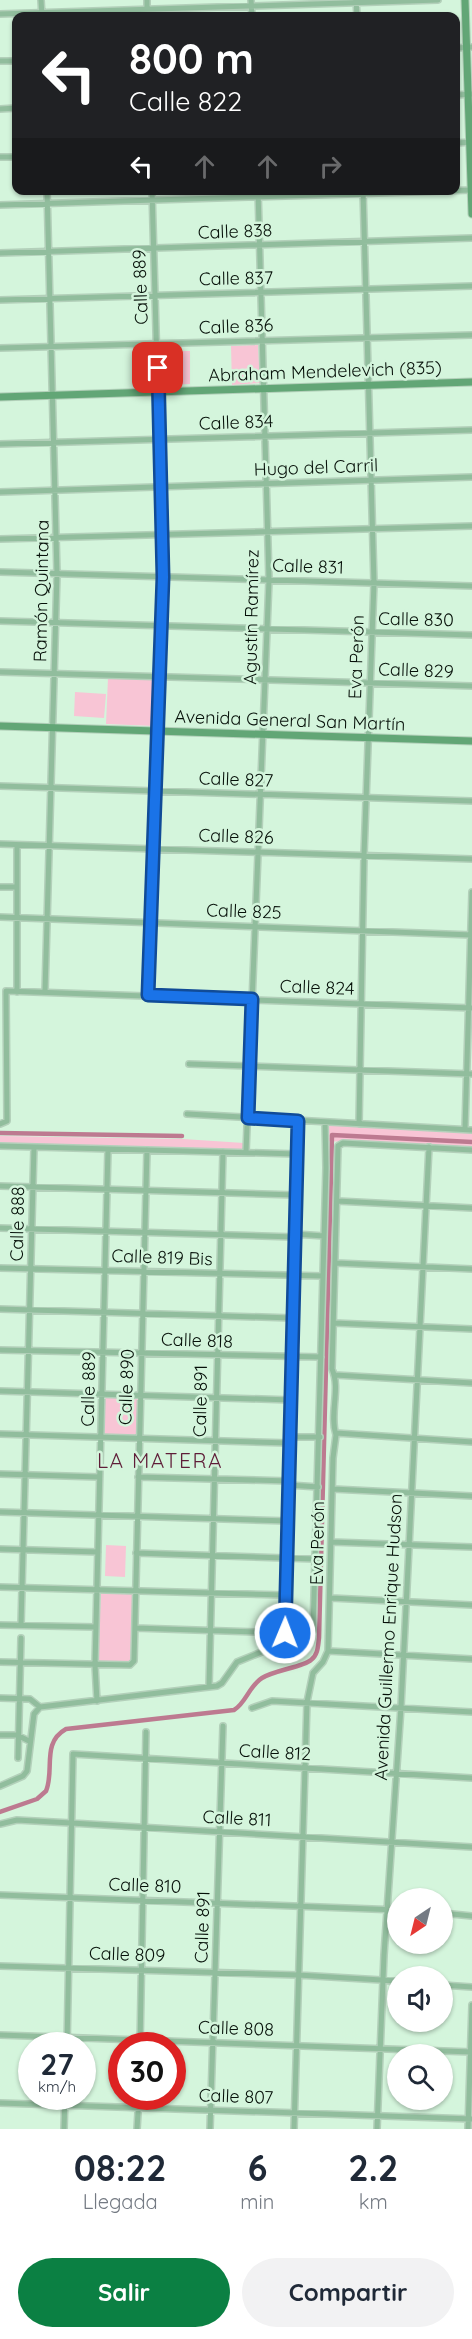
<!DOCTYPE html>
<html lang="es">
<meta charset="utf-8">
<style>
body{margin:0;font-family:Quicksand,sans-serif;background:#f2f2f3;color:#1f2937;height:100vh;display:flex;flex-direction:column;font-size:22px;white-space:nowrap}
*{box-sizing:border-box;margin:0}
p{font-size:20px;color:#747a83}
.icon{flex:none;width:33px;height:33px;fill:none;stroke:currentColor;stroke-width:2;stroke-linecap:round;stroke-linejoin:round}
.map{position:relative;height:2129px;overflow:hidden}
.sheet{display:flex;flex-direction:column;background:#fff;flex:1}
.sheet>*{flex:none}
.guide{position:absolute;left:12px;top:12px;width:448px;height:183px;border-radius:12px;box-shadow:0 2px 4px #0004;background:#202124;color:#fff;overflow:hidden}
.needle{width:39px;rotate:215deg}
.fabs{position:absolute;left:387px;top:1888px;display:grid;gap:12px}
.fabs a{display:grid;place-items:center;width:66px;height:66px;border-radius:50%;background:#fff;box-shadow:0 2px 4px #0004;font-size:30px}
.speed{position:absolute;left:18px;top:2032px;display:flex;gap:12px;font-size:30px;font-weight:700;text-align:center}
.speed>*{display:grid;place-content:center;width:78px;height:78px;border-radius:50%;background:#fff;box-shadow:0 2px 4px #0004;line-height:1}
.speed small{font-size:15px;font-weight:400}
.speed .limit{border:9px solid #d22;background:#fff;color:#111}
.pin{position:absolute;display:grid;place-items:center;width:51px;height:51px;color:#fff;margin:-26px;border-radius:12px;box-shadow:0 3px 9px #0006}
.me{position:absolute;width:66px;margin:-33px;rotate:1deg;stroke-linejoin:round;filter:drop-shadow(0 0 4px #0008)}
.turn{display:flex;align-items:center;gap:21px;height:126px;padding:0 18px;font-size:27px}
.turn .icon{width:78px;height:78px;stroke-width:2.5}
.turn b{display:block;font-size:42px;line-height:51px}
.lanes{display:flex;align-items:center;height:57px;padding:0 18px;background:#0003;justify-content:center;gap:30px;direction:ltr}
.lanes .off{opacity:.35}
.eta{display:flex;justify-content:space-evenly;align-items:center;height:102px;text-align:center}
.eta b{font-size:36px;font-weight:700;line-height:42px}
.cta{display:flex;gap:12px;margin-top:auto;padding:12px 18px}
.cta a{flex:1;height:69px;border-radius:36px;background:#0b8043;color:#fff;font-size:24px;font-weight:700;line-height:69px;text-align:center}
.cta a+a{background:#f2f2f3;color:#1f2937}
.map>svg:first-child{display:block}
.green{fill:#f8c5d5}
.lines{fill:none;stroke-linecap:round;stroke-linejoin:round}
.canal{stroke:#bd7a90;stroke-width:4.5}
.street-casing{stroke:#b3d0ba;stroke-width:8}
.secondary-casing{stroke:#b3d0ba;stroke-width:9}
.street{stroke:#91bd9d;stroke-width:5}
.secondary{stroke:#62a676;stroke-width:7}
.route-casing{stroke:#114b97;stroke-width:15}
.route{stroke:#1a73e8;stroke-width:10}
.labels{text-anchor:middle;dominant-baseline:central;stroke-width:5;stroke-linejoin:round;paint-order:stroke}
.street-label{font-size:18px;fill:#061009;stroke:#d4f5dc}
.quarter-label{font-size:21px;letter-spacing:1.5px;fill:#5f1d38;stroke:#d4f5dc}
</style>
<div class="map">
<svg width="472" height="2129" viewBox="0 0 472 2129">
<rect width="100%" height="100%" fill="#d4f5dc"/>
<path class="green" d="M 258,345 L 260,383 L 232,385 L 231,346 Z
M 168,351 L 190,351 L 190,384 L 168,385 Z
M 108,678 L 156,680 L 154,726 L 106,724 Z
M 75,692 L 106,694 L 104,718 L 74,716 Z
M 330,1125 L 472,1133 L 472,1149 L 327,1141 L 327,1127 Z
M 0,1136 L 183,1139 L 244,1143 L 243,1148 L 239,1150 L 0,1143 Z
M 105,1396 L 139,1397 L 138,1435 L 104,1434 Z
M 106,1545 L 126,1546 L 125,1577 L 105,1576 Z
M 101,1592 L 133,1593 L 130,1663 L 98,1661 Z"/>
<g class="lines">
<path class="canal" d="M 0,1133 L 182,1136
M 0,1812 L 37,1799 L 46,1791 C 55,1770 41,1743 66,1729 L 234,1710 C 246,1703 249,1686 262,1678 C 275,1670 303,1667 311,1660 C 318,1655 318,1646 319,1638 L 332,1135 L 472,1142"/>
<g class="street-casing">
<path id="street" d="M 41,0 L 42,16
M 147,0 L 147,16
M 251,0 L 252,16
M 356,0 L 357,16
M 0,14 L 438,0
M 456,48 L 472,47
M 0,61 L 16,61
M 456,95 L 472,94
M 0,109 L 16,108
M 456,143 L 472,142
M 0,157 L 16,157
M 0,205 L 472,190
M 0,253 L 472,238
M 0,300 L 472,286
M 0,348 L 472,335
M 0,444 L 472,430
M 0,492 L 472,477
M 0,539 L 472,526
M 0,572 L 472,586
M 0,621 L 472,635
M 0,672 L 472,686
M 0,786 L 472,801
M 0,844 L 472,859
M 17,846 L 17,992
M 0,887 L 15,887
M 0,917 L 472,935
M 45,992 L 57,574 L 47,190
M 148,995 L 163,577 L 152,190
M 189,1064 L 472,1074
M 187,1114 L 472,1130
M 0,1124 L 7,1121 L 6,991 L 472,1008
M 359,1124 L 364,855 L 374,583 L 363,190
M 465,1129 L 472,892
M 0,1146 L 297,1154
M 246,1152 L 269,580 L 258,190
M 0,1186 L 296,1195
M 337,1201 L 472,1208
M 0,1228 L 295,1237
M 295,1234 L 324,1236
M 336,1263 L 472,1269
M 0,1268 L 323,1276
M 0,1309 L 292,1318
M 334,1323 L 472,1329
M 0,1350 L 321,1357
M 335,1375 L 472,1383
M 0,1391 L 291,1400
M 336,1433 L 472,1442
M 0,1434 L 289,1443
M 290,1437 L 320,1437
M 0,1474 L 99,1477
M 138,1477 L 289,1481
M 289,1485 L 318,1487
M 333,1489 L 472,1496
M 0,1512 L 289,1521
M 331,1542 L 472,1547
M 0,1549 L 98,1552
M 136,1553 L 316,1559
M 0,1587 L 285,1595
M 331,1598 L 472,1605
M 0,1625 L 96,1627
M 21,1625 L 34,1147
M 135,1628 L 285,1633
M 288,1639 L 285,1633 L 285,1595 L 298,1121
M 328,1651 L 472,1659
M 0,1662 L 130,1665 L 134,1661 L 147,1150
M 209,1687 L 223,1152
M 0,1698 L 30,1699 L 40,1707
M 97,1701 L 95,1665 L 108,1149
M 40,1707 L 217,1686 L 222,1683 L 237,1662 L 313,1631 L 326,1168 L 325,1122
M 252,1708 L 272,1701 L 472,1712
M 0,1735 L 17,1735 L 29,1741
M 18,1758 L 21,1638
M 0,1786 L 23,1776 L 27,1771 L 34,1714 L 40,1707
M 0,1824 L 17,1820 L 71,1823 L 472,1847
M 0,1895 L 398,1910
M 442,1913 L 472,1916
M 0,1966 L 298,1975 L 398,1981
M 442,1985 L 472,1987
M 0,2035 L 472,2052
M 67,2046 L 73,1754 L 472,1778
M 140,2046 L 146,1732
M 0,2103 L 472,2119
M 64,2129 L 65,2097
M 137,2129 L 139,2097
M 210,2129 L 223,1726
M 294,2129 L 307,1702 L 313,1673 L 323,1662 L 328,1651 L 333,1458 L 336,1435 C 329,1414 341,1389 332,1369 L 338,1146 L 343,1143 L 472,1150
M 377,2129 L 384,1955 L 401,1707 L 429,1147
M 468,2129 L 472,2005"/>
</g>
<g class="secondary-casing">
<path id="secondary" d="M 465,0 L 472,214
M 0,397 L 472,382
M 0,726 L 472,741"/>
</g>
<use href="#street" class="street"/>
<use href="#secondary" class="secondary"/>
</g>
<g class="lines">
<g class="route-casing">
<path id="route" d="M 158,368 L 163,577 L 148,995 L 252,999 L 248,1118 L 298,1121 L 285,1633"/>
</g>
<use href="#route" class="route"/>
</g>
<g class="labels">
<g class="street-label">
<text transform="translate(235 231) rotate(-2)">Calle 838</text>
<text transform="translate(236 278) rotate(-1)">Calle 837</text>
<text transform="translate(140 287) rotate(-92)">Calle 889</text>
<text transform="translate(236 326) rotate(-2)">Calle 836</text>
<text transform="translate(325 371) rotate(-2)">Abraham Mendelevich (835)</text>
<text transform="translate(236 422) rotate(-2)">Calle 834</text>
<text transform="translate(316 467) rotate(-2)">Hugo del Carril</text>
<text transform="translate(308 566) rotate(2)">Calle 831</text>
<text transform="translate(41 591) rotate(-89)">Ramón Quintana</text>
<text transform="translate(251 617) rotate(-89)">Agustín Ramírez</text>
<text transform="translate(416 619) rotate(1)">Calle 830</text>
<text transform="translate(356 657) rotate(-88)">Eva Perón</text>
<text transform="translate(416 670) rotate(2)">Calle 829</text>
<text transform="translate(290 720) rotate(2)">Avenida General San Martín</text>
<text transform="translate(236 779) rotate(2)">Calle 827</text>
<text transform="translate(236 836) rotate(2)">Calle 826</text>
<text transform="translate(244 911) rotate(2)">Calle 825</text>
<text transform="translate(317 987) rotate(2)">Calle 824</text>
<text transform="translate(17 1224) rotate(-89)">Calle 888</text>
<text transform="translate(162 1257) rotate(2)">Calle 819 Bis</text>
<text transform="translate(197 1340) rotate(2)">Calle 818</text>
<text transform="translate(126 1387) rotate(-88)">Calle 890</text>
<text transform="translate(88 1389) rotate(-89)">Calle 889</text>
<text transform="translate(200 1401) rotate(-89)">Calle 891</text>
<text transform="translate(317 1543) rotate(-89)">Eva Perón</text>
<text transform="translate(388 1637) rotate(-87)">Avenida Guillermo Enrique Hudson</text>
<text transform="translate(275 1752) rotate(3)">Calle 812</text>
<text transform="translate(237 1818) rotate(3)">Calle 811</text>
<text transform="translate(145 1885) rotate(2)">Calle 810</text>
<text transform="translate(202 1927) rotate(-88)">Calle 891</text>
<text transform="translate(127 1954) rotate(2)">Calle 809</text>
<text transform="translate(236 2028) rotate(2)">Calle 808</text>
<text transform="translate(236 2096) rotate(2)">Calle 807</text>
</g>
<g class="quarter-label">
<text x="160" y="1460">LA MATERA</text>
</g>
</g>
</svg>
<div class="fabs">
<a><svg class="needle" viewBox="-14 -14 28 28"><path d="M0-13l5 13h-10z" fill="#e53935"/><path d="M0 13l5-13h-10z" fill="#747a83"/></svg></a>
<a><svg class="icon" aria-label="sound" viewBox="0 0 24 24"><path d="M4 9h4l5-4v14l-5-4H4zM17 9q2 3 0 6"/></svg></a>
<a><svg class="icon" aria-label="search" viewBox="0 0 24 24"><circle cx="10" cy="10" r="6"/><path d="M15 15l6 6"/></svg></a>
</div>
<div class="speed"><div>27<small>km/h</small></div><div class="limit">30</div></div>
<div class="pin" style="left:158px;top:368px;background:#d93025"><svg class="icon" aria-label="arrive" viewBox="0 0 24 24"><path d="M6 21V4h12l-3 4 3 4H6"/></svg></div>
<svg class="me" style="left:285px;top:1633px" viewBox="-20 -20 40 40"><circle r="17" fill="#1a73e8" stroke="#fff" stroke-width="3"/><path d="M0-11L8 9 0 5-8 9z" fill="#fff"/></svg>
<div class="guide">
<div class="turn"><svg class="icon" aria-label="left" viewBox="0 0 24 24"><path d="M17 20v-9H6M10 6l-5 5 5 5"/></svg><div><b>800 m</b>Calle 822</div></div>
<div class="lanes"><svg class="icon" aria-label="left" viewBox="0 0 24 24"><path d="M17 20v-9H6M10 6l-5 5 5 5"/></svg><svg class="icon off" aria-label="ahead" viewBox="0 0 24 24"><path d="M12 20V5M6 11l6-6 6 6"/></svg><svg class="icon off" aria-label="ahead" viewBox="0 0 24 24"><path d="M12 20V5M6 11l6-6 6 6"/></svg><svg class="icon off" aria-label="right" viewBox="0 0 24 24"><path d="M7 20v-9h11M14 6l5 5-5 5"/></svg></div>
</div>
</div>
<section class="sheet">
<div class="eta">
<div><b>08:22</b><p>Llegada</p></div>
<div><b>6</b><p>min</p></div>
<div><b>2.2</b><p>km</p></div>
</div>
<div class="cta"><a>Salir</a><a>Compartir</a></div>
</section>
